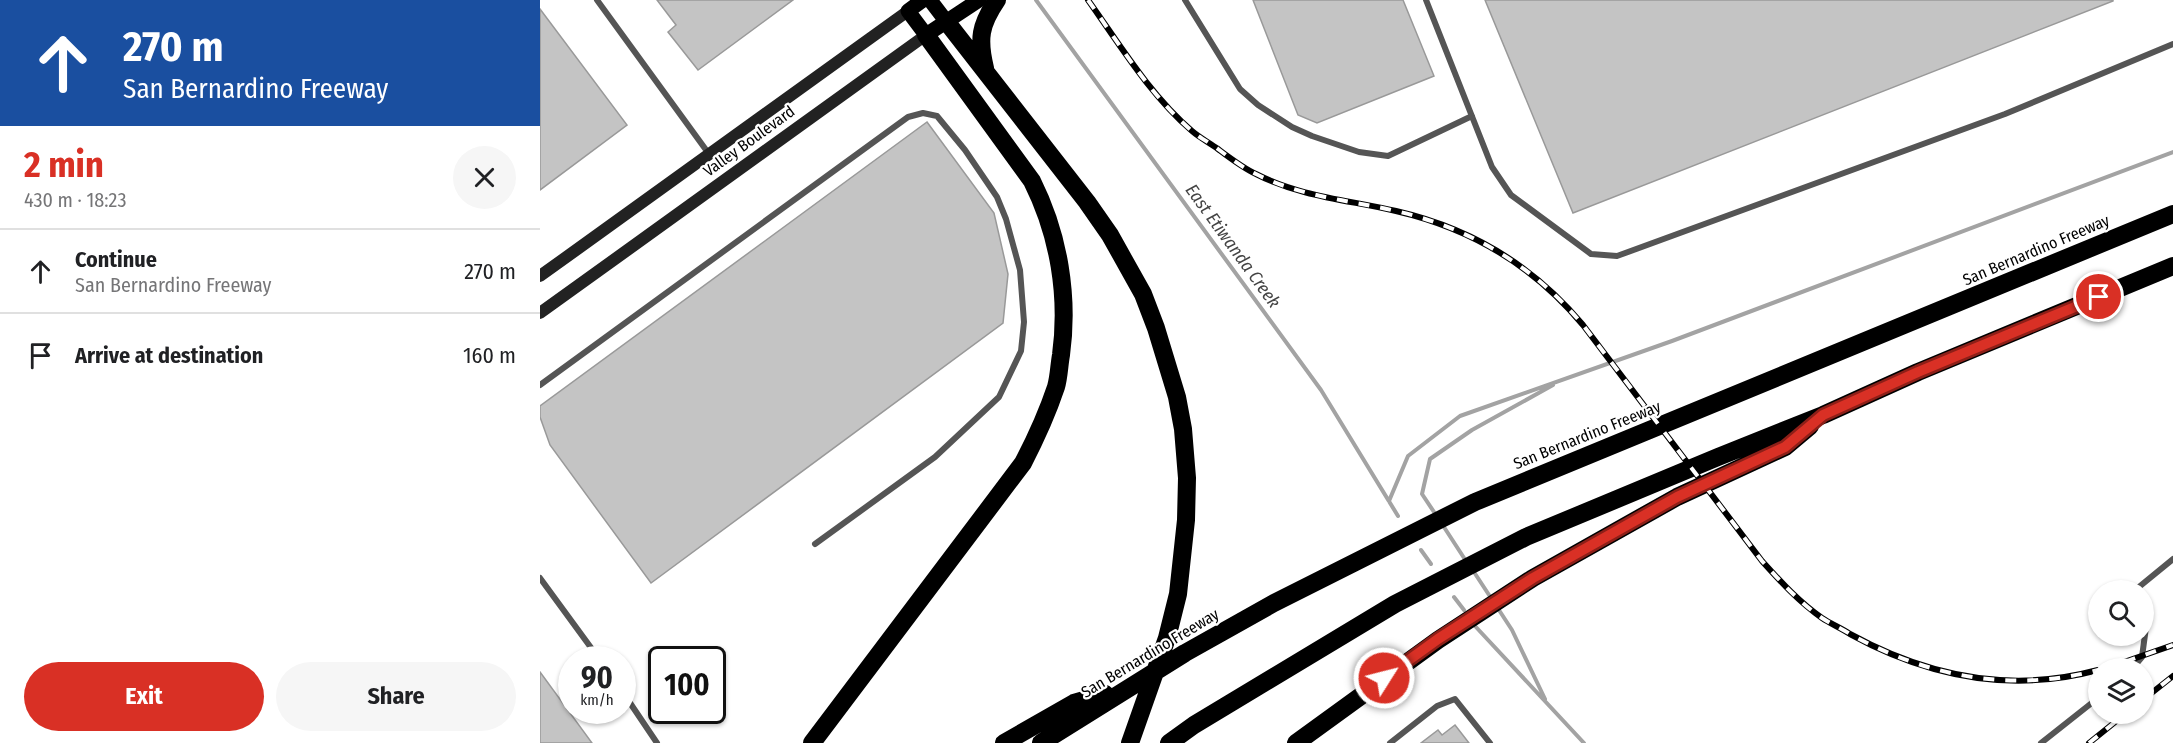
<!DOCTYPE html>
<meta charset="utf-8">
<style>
body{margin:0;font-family:"Fira Sans Condensed",sans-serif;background:#f6f6f6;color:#202124;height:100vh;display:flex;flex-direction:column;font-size:22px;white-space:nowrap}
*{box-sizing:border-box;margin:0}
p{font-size:20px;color:#757577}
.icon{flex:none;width:33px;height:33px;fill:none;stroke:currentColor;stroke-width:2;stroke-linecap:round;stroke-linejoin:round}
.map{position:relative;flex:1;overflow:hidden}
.side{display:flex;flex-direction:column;background:#fff;width:540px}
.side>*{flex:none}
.hud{background:#1a4fa0;color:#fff;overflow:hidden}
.fabs{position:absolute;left:1548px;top:580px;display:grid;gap:12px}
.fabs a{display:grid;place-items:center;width:66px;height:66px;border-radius:50%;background:#fff;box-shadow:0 2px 4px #0004;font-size:30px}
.speed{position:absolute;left:18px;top:646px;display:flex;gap:12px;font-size:30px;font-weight:700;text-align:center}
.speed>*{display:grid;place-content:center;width:78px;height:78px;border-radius:50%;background:#fff;box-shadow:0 2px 4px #0004;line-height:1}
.speed small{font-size:15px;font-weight:400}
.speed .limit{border:3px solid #111;border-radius:9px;background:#fff;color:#111}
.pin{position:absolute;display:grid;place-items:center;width:51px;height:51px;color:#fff;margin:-26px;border:3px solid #fff;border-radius:50%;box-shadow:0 2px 6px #0007}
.me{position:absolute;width:66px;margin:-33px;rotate:54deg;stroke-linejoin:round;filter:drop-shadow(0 0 4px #0008)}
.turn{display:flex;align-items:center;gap:21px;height:126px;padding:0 24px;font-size:27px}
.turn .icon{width:78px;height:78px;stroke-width:2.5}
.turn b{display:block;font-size:42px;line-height:51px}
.round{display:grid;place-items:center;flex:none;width:63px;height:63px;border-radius:32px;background:#f6f6f6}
.summary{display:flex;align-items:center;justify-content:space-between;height:102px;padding:0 24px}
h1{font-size:36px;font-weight:700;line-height:45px;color:#d93025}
.primary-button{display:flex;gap:12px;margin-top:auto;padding:12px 24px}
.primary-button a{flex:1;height:69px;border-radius:36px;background:#d93025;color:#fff;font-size:24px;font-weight:700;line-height:69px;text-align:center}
.primary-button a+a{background:#f6f6f6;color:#202124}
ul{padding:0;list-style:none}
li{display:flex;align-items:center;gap:18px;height:84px;padding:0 24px;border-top:2px solid #e0e0e0}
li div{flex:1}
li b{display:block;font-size:22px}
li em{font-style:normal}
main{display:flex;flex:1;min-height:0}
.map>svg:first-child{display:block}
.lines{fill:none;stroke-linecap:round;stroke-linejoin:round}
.stream{stroke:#a3a3a3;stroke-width:4}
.building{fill:#c4c4c4;stroke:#999;stroke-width:1.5}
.service{stroke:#555;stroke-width:6}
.secondary{stroke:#222;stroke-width:12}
.primary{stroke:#000;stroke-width:15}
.motorway{stroke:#000;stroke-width:18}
.rail-casing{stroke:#000;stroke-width:6}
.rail{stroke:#fff;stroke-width:4;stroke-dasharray:11;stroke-linecap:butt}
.route-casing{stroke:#8d1f18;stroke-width:15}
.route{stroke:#d93025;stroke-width:10}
.labels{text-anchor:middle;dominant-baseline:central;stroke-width:4.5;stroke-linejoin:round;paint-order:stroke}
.street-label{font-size:16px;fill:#000;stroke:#fff}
.water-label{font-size:18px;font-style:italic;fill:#444;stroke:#fff}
</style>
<main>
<section class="side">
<div class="hud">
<div class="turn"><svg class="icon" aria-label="ahead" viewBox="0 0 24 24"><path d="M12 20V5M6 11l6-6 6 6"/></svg><div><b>270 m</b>San Bernardino Freeway</div></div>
</div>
<div class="summary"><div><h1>2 min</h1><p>430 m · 18:23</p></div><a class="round"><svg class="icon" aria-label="close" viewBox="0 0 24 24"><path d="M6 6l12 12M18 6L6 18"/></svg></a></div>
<ul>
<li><svg class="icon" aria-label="ahead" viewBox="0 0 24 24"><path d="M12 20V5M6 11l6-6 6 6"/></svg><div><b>Continue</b><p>San Bernardino Freeway</p></div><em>270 m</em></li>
<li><svg class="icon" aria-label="arrive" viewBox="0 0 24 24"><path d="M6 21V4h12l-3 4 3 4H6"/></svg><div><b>Arrive at destination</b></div><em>160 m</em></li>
</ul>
<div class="primary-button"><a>Exit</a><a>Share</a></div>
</section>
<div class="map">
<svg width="1633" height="743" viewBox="0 0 1633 743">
<rect width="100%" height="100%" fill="#fff"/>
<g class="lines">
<path class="stream" d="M 496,0 L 781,390 L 858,516
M 849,501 L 868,456 L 920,416 L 1132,341 L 1633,152
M 896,515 L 882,494 L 890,459 L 932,430 L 1013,385
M 902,524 L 926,561
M 881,550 L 891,564
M 932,569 L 951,598
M 914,597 L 924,610
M 957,607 L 972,630 L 1005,699
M 935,626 L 1044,743"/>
</g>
<path class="building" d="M 117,0 L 253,0 L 158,70 L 128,32 L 136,25 Z
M 713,0 L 863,0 L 894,76 L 777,123 L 758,115 Z
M 945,0 L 1573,0 L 1573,1 L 1033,213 Z
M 0,9 L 87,125 L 0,190 Z
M 387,122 L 454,213 L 468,274 L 463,323 L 111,583 L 10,445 L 0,417 L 0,406 Z
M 0,672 L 52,743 L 0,743 Z
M 915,725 L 929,743 L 881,743 L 898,730 L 902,735 Z"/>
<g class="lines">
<path class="service" d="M 57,0 L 169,154
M 645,0 L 700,89 L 718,105 L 752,127 L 772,136 L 819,152 L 848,156 L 932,116
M 886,0 L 952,167 L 971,195 L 1051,254 L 1077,256 L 1465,114 L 1633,44
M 0,385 L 368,117 L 383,113 L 397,116 L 425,150 L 457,197 L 466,219 L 480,270 L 484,322 L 481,351 L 459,397 L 395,457 L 275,544
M 0,578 L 60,660
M 1594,591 L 1633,559
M 1592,669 L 1602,657 L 1606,627 L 1604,622
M 82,691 L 117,743
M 850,743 L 897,706 L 915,699 L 950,743
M 1501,743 L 1558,698"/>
<path class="secondary" d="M 0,276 L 368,11
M 0,313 L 386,35"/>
<path class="primary" d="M 383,0 L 368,11 L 386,35 L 439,0
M 390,0 L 406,21"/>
<path class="motorway" d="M 406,21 L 547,202 L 570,235 L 603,294 L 616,328 L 637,397 L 643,429 L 647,478 L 646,520 L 638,594 L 627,638 L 590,743
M 445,68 C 438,39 440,25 457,0
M 272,743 L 483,463 C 496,438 507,414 516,387 C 519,377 519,366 521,355 C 529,296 519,235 492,181 L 386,35
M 464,743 L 534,703 L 565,694
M 501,743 L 645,653 L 734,603 L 935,502 L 1633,214
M 629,743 L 654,725 L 855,604 L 986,537 L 1178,457 L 1283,415 L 1378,372 L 1633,266
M 756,743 L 898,640 L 993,578 L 1137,497 L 1245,447 L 1270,426"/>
<g class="rail-casing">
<path id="rail" d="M 548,0 C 580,45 610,95 652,131 C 660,138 670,143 678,149 C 690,158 703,168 716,174 C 761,197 809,200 856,211 C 930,228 994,266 1043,325 L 1222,561 C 1241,582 1259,602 1282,618 C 1291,624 1301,628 1310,634 C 1388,677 1472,693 1558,670
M 1564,669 L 1633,645
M 1604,699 L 1633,676
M 1549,743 L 1585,714"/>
</g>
<use href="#rail" class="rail"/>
</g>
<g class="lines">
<g class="route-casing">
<path id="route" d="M 844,678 L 898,639 L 993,578 L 1137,497 L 1245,447 L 1283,415 L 1378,372 L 1559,297"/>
</g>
<use href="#route" class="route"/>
</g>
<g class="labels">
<g class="street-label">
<text transform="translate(209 141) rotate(-36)">Valley Boulevard</text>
<text transform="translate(1496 250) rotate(-23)">San Bernardino Freeway</text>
<text transform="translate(1047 435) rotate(-22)">San Bernardino Freeway</text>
<text transform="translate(610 653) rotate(-31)">San Bernardino Freeway</text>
</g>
<g class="water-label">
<text transform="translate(693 246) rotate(54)">East Etiwanda Creek</text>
</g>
</g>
</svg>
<div class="fabs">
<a><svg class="icon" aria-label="search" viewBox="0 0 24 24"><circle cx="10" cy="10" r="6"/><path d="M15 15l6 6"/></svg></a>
<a><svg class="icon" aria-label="layers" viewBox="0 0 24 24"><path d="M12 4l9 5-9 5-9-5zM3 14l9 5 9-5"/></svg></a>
</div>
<div class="speed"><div>90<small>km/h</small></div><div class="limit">100</div></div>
<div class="pin" style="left:1559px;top:297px;background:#d93025"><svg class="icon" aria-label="arrive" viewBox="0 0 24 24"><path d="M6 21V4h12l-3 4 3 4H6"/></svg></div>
<svg class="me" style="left:844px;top:678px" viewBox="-20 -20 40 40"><circle r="17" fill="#d93025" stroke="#fff" stroke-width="3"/><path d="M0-11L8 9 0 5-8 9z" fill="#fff"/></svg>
</div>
</main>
